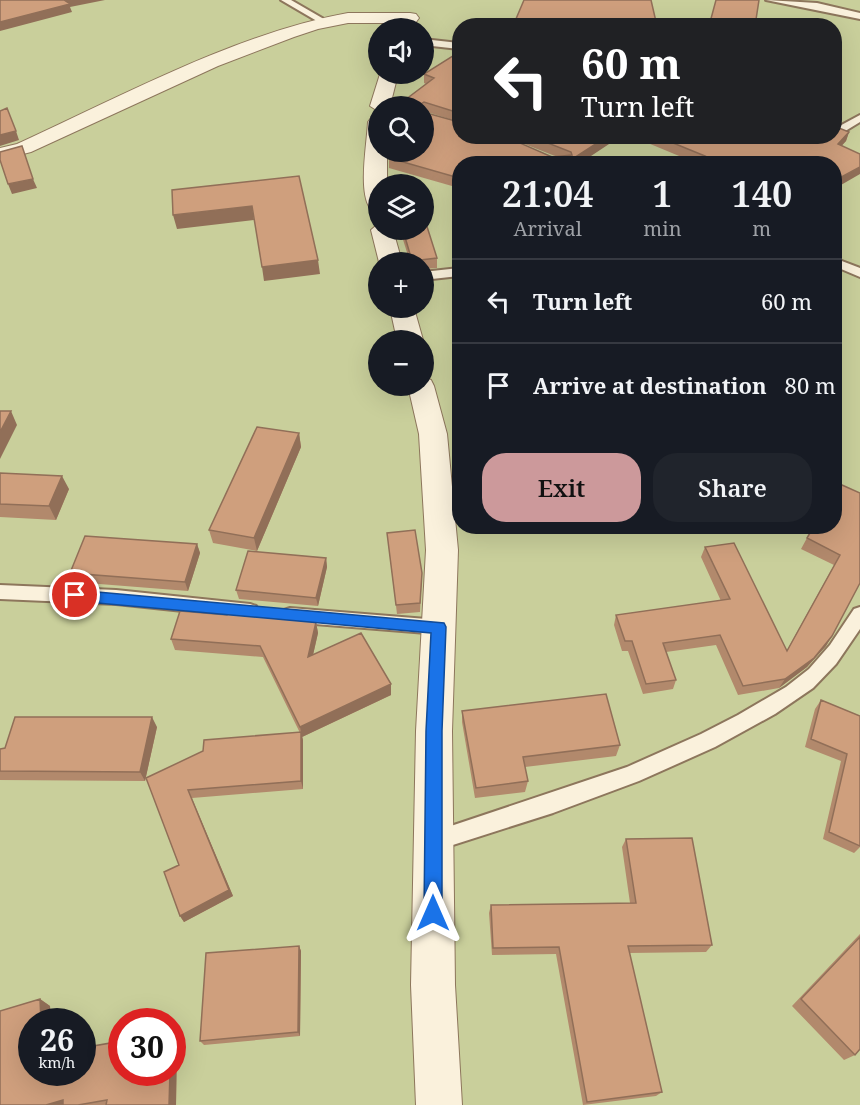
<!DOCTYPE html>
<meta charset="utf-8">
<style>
body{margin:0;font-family:"Noto Serif",serif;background:#20242c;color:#f1f3f6;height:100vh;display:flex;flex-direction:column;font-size:22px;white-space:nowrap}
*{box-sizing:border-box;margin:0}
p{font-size:20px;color:#9ea1a6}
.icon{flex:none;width:33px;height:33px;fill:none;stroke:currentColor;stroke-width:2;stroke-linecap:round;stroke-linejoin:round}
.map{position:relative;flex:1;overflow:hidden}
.sheet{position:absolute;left:452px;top:156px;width:390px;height:378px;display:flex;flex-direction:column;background:#171b24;border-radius:24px;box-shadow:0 6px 24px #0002}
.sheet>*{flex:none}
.banner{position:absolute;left:452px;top:18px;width:390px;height:126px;border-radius:24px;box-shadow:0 6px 24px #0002;background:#202124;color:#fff;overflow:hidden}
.tools{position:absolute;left:368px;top:18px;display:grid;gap:12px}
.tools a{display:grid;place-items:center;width:66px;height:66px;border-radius:50%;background:#171b24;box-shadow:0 6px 24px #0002;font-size:30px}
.speed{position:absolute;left:18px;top:1008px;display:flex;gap:12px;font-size:30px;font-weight:700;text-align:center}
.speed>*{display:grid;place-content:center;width:78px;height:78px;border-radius:50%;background:#171b24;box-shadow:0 6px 24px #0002;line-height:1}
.speed small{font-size:15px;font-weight:400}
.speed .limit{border:9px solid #d22;background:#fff;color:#111}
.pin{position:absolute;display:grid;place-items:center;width:51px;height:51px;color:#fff;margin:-26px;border:3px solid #fff;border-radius:50%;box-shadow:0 2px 6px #0007}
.me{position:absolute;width:66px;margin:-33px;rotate:0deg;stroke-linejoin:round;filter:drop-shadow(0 0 4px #0008)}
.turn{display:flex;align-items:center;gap:21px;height:126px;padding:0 30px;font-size:27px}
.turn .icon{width:78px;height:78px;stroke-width:2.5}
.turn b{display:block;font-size:42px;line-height:51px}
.eta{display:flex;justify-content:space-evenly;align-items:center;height:102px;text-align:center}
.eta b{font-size:36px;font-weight:600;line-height:42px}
.action{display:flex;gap:12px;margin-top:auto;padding:12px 30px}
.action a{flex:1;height:69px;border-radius:24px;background:#cc999b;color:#111;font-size:24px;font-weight:600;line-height:69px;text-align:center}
.action a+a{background:#20242c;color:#f1f3f6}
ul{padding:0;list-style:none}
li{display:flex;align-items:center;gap:18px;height:84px;padding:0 30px;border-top:2px solid #363941}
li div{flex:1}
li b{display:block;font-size:22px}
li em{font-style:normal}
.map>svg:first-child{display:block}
.green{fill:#c9cf9b;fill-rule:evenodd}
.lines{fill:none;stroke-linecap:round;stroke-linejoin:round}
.service-casing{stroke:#8d765c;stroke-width:4}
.minor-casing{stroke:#8d765c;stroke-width:2}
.service{fill:#faf1dc;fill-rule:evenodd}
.minor{fill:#faf1dc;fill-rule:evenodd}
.wall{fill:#b2896c}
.shaded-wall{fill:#916f58}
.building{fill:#cf9f7d;stroke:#916f58;stroke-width:1.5}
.route{fill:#1a73e8;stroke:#114b97;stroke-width:1.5}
</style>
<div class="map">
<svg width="860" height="1105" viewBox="0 0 860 1105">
<rect width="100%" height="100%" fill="#f0e4c8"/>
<path class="green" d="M 0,0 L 860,0 L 860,1105 L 0,1105 ZM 459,26 L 834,26 L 834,136 L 459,136 ZM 378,28 L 423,28 L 423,74 L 378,74 ZM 378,106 L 423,106 L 423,152 L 378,152 ZM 459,164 L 834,164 L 834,526 L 459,526 ZM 378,184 L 423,184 L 423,230 L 378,230 ZM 378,262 L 423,262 L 423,308 L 378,308 ZM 378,340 L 423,340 L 423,386 L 378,386 ZM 32,1022 L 82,1022 L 82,1072 L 32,1072 ZM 122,1022 L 172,1022 L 172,1072 L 122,1072 Z"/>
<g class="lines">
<g class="service-casing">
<path id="service" d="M 281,0 L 291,0 L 329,22 L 322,24 Z
M 766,0 L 817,3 L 860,13 L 860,19 Z
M 423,39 L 459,43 L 459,49 L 423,45 Z
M 860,115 L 860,122 L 842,133 L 834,133 L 834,129 Z
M 834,258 L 860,268 L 860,277 L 834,266 Z
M 459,268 L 459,276 L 423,280 L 423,272 Z
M 0,585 L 116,590 L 250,604 L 256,606 L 259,611 L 256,616 L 250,618 L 116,604 L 0,599 Z
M 860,607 L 860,629 L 836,664 L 813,688 L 775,714 L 715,747 L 639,781 L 553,813 L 434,851 L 427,848 L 424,841 L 427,834 L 627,767 L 701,734 L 738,715 L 786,687 L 809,669 L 830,645 L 854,609 Z
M 290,608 L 439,620 L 445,622 L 448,627 L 445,632 L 439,634 L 290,622 L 284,620 L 281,615 L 284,610 Z"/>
</g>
<g class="minor-casing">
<path id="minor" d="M 348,13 L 410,13 L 416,14 L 419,18 L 416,22 L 410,23 L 348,23 L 318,29 L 294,37 L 218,66 L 31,152 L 0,160 L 0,148 L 17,144 C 120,97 237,33 348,13 Z
M 380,74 L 398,74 L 390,106 L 378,106 L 378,111 L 370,106 Z
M 378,116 L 378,152 L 387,152 L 387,184 L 378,184 L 378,210 L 370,208 C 358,191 367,143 368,122 L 371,118 Z
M 378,224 L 378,230 L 393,230 L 402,262 L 379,262 L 371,230 Z
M 390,308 L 414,308 L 423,340 L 397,340 Z
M 423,377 L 431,380 L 434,386 L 447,434 L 458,550 L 452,731 L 455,985 L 462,1105 L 416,1105 L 411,985 L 416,731 L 426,550 L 419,434 L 408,386 L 423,386 Z"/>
</g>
<use href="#service" class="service"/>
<use href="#minor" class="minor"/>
</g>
<path class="wall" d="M 459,52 L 459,122 L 424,111 L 397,106 L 426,84 L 424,83 L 424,74 Z
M 849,132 L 846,141 L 842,145 L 834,164 L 696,163 L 631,136 L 834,136 Z
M 504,136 L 621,136 L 579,163 L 459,164 L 459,188 L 389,168 L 389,152 L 555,156 Z
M 400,230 L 423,230 L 437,258 L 437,268 L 423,269 L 423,262 L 410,262 Z
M 299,433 L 301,447 L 257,551 L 213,543 L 209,530 Z
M 0,473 L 69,489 L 56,520 L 0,517 Z
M 860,493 L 832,636 L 826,646 L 807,667 L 779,688 L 738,695 L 716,645 L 666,652 L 676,680 L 673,689 L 643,694 L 628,651 L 622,651 L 614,625 L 616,615 L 721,601 L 701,557 L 705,547 L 787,650 L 834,565 L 801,549 L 807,538 Z
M 387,533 L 422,573 L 420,612 L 397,614 Z
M 197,544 L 200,553 L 188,591 L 74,582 L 70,573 Z
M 326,558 L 327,567 L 318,606 L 239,599 L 236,590 Z
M 311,614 L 313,622 L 316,622 L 318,633 L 313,655 L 391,684 L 391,695 L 302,737 L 302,736 L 303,740 L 303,789 L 192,798 L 233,896 L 184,922 L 180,916 L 179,865 L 146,778 L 300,733 L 263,657 L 175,650 L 171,639 L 227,615 Z
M 821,700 L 860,716 L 860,847 L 854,853 L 823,839 L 841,761 L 805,747 L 815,709 Z
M 462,711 L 620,745 L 616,756 L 525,767 L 528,781 L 525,792 L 475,798 L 462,722 Z
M 157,727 L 145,781 L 0,780 L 0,749 Z
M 626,839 L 712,945 L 706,952 L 629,953 L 662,1092 L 656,1096 L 583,1105 L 556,954 L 492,955 L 489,913 L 491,905 L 630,903 L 622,847 Z
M 860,934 L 860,1049 L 855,1055 L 844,1060 L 792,1006 Z
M 299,946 L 301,951 L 300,1036 L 204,1045 L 200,1041 Z
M 40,999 L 50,1006 L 51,1022 L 32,1022 L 32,1072 L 82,1072 L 82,1048 L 122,1041 L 122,1072 L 172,1072 L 172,1035 L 177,1039 L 176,1105 L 0,1105 L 0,1011 Z"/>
<path class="shaded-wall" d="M 64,0 L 105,0 L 70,7 L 72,12 L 0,31 L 0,22 Z
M 16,131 L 19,140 L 0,146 L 0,135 Z
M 849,132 L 846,141 L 835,153 L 838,144 Z
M 608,136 L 621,136 L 579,164 L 571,160 Z
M 860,167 L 860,174 L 834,189 L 834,181 Z
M 33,179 L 37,188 L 12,194 L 8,184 Z
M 252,206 L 254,220 L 177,229 L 173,215 Z
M 318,260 L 320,274 L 264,281 L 262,267 Z
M 11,411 L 17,425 L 0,459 L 0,432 Z
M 299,433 L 301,447 L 257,551 L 254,538 Z
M 62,476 L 69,489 L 56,520 L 49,506 Z
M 197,544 L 200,553 L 188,591 L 185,582 Z
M 326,558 L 327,567 L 318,606 L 316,598 Z
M 316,622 L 318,633 L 310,668 L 308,657 Z
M 832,636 L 826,646 L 807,667 L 779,688 L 785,679 Z
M 391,684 L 391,695 L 302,737 L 300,727 Z
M 152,717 L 157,727 L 145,781 L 140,772 Z
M 301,732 L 303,740 L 303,789 L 301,781 Z
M 188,790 L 233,896 L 184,922 L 180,916 Z
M 299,946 L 301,951 L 300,1036 L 298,1032 Z
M 40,999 L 50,1006 L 51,1022 L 41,1022 Z
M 172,1035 L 177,1039 L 176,1105 L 169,1105 L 170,1072 L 172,1072 Z
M 63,1100 L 70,1105 L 46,1105 Z"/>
<path class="building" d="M 0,0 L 64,0 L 70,4 L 0,22 Z
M 524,0 L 651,0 L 657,26 L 513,26 Z
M 716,0 L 759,0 L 755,26 L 709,26 Z
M 459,52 L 459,113 L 424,102 L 421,104 L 421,106 L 397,106 L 434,78 L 424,74 Z
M 7,108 L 16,131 L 0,135 L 0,111 Z
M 423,112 L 459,122 L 459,136 L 504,136 L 552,157 L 572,155 L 571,152 L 530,136 L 608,136 L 571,160 L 580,164 L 459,164 L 459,178 L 389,158 L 389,152 L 423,152 Z
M 834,126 L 849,132 L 838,144 L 860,154 L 860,167 L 834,181 L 834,164 L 695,164 L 705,156 L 656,136 L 834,136 Z
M 22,146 L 33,179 L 8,184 L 0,160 L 0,152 Z
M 299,176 L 318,260 L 262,267 L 252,206 L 173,215 L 172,190 Z
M 423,214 L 437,258 L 412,261 L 403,230 L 423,230 Z
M 0,411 L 11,411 L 0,432 Z
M 257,427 L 299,433 L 254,538 L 209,530 Z
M 0,473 L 62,476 L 49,506 L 0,504 Z
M 842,485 L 860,493 L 860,583 L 832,636 L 814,658 L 785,679 L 743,686 L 720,635 L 663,643 L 676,680 L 646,684 L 632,641 L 625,641 L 616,615 L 730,599 L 705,547 L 734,543 L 787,651 L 840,555 L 807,538 L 814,526 L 834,526 L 834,496 Z
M 415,530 L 422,573 L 420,603 L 396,605 L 387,533 Z
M 85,536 L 197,544 L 185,582 L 70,573 Z
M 248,551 L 326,558 L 316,598 L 236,590 Z
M 230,606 L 311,614 L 309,621 L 316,622 L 308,657 L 361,633 L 391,684 L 300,727 L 260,646 L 171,639 L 180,611 L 227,615 Z
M 606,694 L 620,745 L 523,757 L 528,781 L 476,788 L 462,711 Z
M 821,700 L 860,716 L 860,846 L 829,832 L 847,754 L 811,739 Z
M 15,717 L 152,717 L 140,772 L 0,771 L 0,749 L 5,748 Z
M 301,732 L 301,781 L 188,790 L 229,890 L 180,916 L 164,872 L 179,865 L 146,778 L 203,751 L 204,740 Z
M 692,838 L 712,945 L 628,946 L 662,1092 L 587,1102 L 559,947 L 493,948 L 491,905 L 636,903 L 626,839 Z
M 860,937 L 860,1049 L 855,1055 L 801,999 Z
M 299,946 L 298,1032 L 200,1041 L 206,953 Z
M 40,999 L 41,1022 L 32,1022 L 32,1072 L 82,1072 L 82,1048 L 122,1041 L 122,1072 L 170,1072 L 169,1105 L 106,1105 L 107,1100 L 78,1105 L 63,1105 L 63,1100 L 46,1105 L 0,1105 L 0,1011 Z"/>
<path class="route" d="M 75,590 L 444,623 L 446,627 L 442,731 L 442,913 L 440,920 L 433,922 L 427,920 L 424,913 L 426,731 L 431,633 L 75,601 L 70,599 L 68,595 L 70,591 Z"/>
</svg>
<div class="tools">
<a><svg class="icon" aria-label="sound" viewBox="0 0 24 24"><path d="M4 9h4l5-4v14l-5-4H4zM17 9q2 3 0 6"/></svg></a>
<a><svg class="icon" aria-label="search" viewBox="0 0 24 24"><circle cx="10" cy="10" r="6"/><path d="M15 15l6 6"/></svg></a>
<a><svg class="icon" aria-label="layers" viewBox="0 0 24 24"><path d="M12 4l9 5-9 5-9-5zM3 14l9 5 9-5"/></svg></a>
<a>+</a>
<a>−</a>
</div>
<div class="speed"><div>26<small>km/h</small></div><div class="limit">30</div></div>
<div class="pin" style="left:75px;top:595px;background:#d93025"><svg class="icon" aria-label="arrive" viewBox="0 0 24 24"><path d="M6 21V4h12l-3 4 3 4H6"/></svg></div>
<svg class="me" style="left:433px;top:913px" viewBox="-20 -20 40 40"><path d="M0-17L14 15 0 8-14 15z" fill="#1a73e8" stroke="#fff" stroke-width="4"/></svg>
<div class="banner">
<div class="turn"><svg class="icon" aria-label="left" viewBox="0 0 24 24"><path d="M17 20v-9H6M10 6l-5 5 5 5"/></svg><div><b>60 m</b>Turn left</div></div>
</div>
<section class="sheet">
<div class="eta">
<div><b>21:04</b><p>Arrival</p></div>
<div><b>1</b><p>min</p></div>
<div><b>140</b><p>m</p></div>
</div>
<ul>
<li><svg class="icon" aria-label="left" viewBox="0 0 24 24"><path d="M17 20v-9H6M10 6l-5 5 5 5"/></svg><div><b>Turn left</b></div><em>60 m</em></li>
<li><svg class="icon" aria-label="arrive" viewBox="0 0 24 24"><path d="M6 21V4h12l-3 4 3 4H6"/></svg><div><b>Arrive at destination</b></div><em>80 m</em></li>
</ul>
<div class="action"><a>Exit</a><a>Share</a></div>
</section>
</div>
